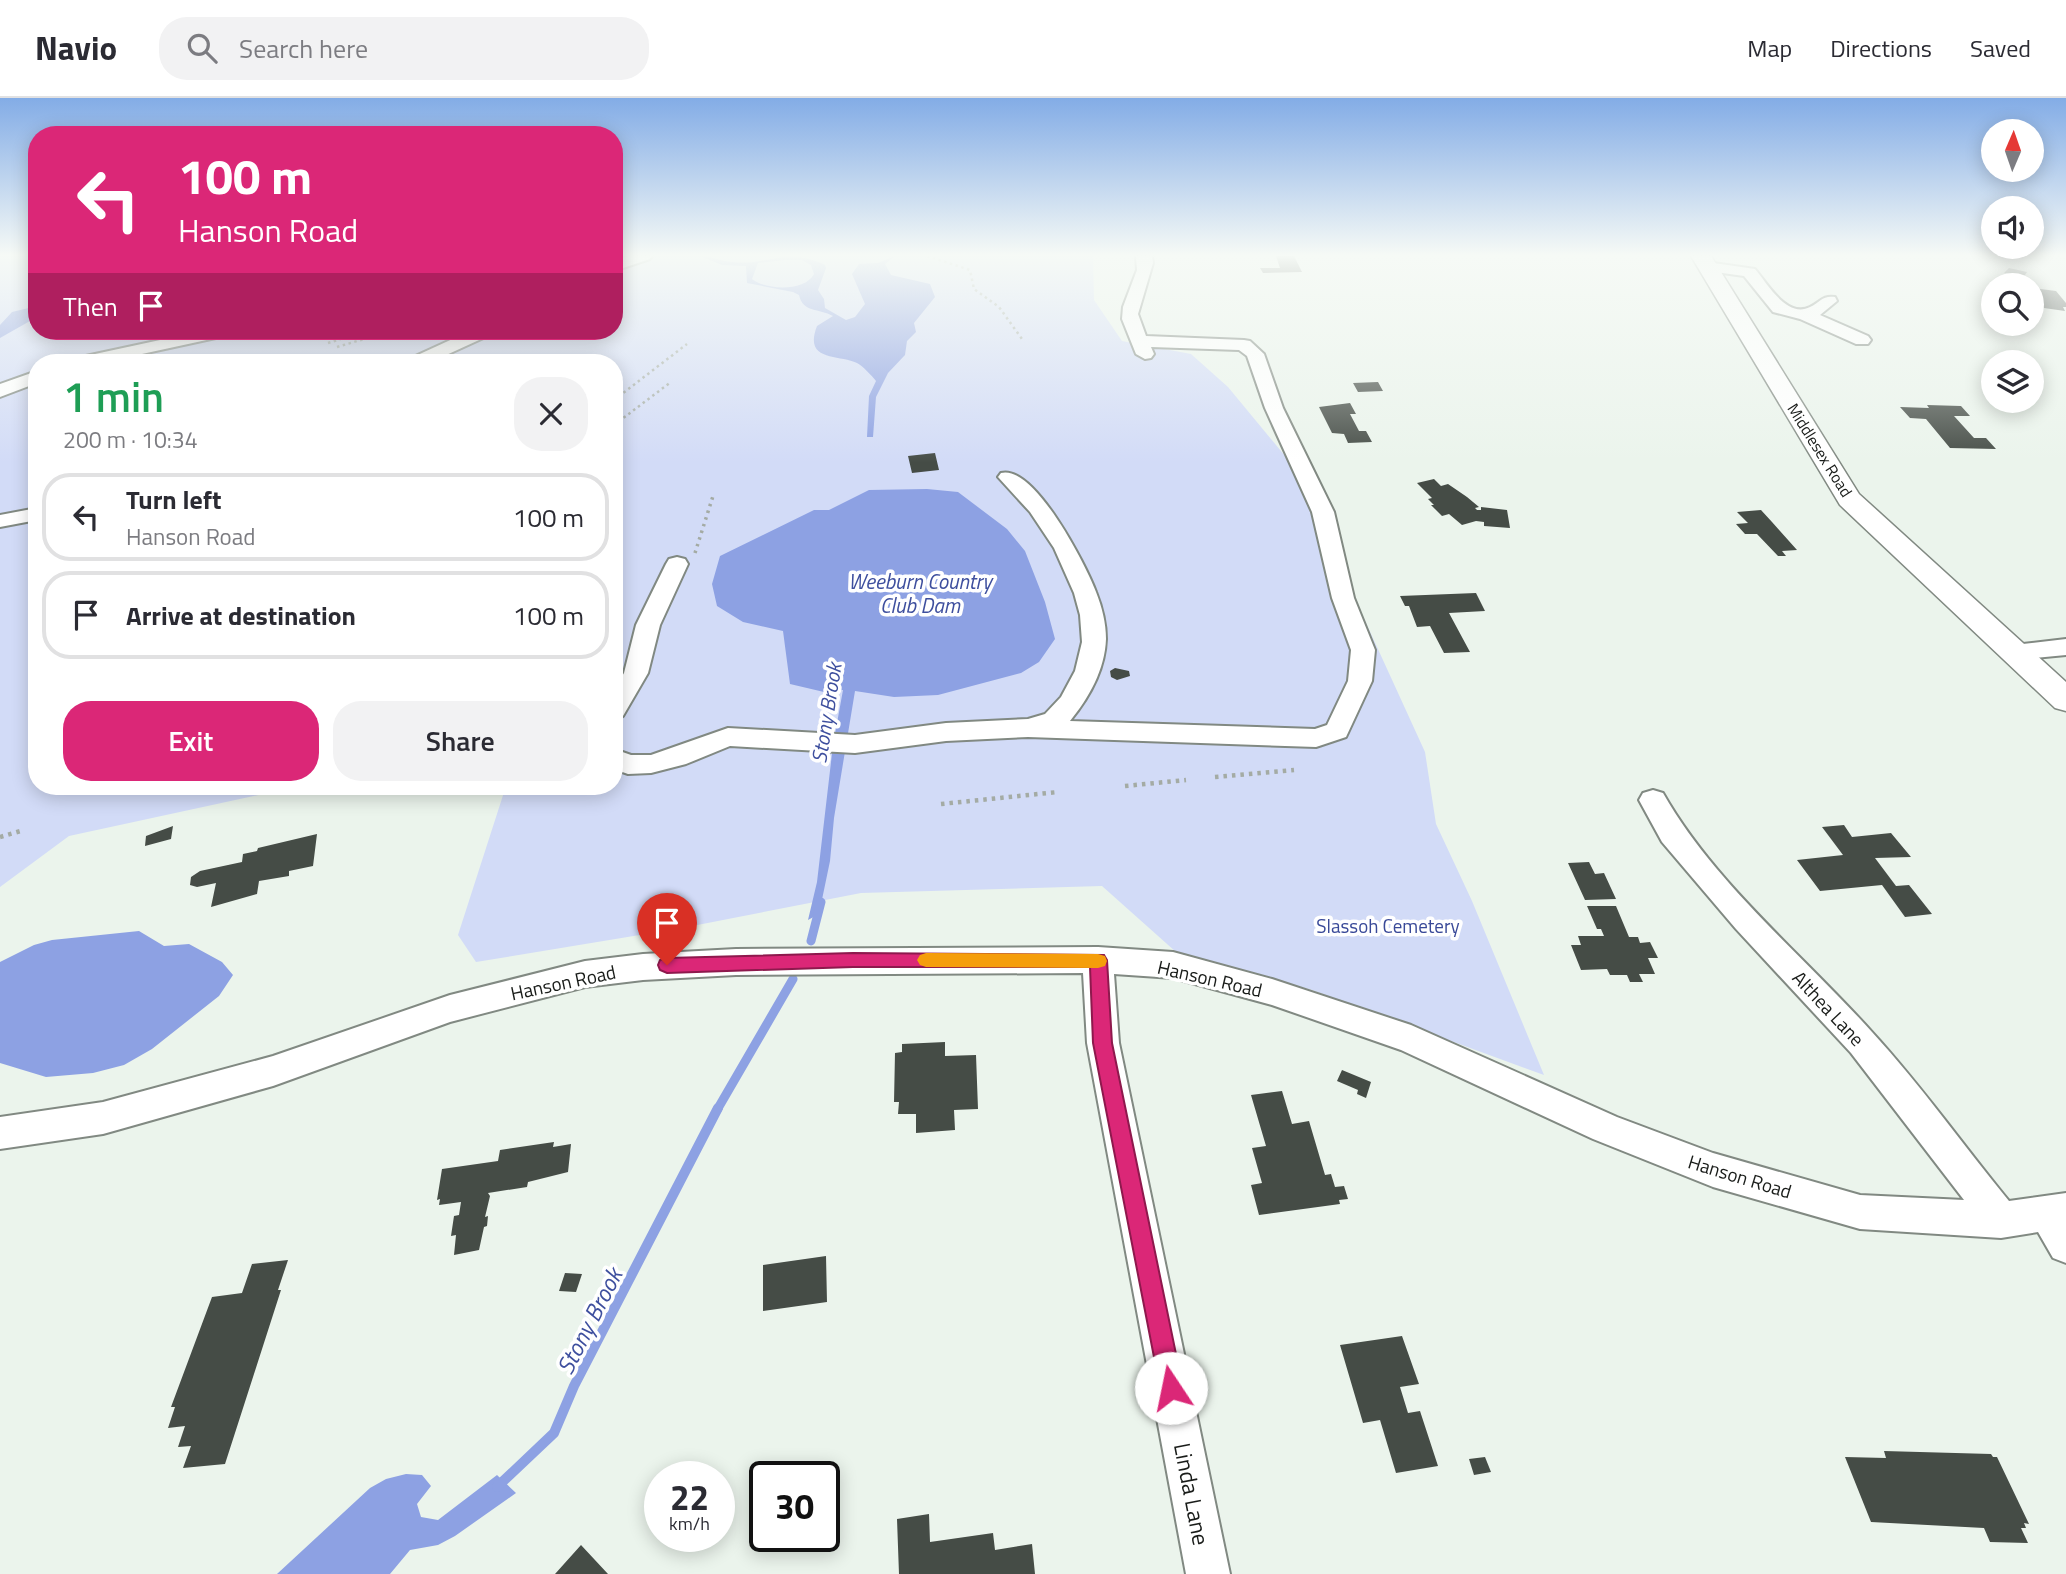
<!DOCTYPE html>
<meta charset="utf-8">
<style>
body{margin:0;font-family:"Titillium Web",sans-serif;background:#f2f2f3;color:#2b2b33;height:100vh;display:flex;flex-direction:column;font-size:26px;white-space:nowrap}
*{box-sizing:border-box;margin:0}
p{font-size:23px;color:#7c7c81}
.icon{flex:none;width:38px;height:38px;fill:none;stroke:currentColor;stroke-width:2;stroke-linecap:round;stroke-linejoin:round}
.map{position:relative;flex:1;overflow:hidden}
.details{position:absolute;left:28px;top:256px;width:595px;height:441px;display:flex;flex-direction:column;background:#fff;border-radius:28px;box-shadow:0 4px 18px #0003}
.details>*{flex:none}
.top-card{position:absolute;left:28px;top:28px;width:595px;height:214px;border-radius:28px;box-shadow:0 4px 18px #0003;background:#db2777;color:#fff;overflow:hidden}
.needle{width:46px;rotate:2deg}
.tools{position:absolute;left:1981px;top:21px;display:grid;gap:14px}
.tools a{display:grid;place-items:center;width:63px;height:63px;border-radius:50%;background:#fff;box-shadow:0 4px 18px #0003;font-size:35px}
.speed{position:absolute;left:644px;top:1363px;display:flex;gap:14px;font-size:35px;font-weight:700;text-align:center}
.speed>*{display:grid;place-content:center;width:91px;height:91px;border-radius:50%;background:#fff;box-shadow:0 4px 18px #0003;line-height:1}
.speed small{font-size:18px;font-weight:400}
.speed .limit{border:4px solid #111;border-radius:10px;background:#fff;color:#111}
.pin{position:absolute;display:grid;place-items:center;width:60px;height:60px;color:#fff;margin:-72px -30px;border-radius:50% 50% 50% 0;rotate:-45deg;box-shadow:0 0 7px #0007}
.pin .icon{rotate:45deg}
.me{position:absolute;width:77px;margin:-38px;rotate:349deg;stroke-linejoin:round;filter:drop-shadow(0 0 5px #0008)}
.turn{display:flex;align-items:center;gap:24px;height:147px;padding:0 35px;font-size:32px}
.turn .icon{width:91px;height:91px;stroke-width:2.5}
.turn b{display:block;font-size:49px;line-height:60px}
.then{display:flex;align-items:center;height:66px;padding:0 35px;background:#0003;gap:14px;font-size:26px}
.round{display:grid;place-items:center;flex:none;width:74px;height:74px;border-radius:28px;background:#f2f2f3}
.summary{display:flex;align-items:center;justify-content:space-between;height:119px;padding:0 35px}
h1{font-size:42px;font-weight:600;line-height:52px;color:#1e9e55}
.action{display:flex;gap:14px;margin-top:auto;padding:14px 35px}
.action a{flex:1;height:80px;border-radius:28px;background:#db2777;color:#fff;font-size:28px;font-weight:600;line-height:80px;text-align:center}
.action a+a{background:#f2f2f3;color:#2b2b33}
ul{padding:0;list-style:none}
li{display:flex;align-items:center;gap:21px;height:88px;margin:0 14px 10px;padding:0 21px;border:4px solid #e1e1e2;border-radius:28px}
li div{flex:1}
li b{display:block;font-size:26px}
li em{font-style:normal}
header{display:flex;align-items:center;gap:42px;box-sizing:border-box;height:98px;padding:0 35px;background:#fff;border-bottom:2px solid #e1e1e2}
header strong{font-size:33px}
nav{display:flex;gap:38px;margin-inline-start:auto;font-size:24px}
.search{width:490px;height:63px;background:#f2f2f3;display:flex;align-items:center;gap:18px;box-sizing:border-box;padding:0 24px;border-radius:28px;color:#7c7c81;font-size:26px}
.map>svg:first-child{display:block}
.green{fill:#d2dbf7}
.water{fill:#8da1e3;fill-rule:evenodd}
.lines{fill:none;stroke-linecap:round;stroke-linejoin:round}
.stream-far1{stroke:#8da1e3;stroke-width:9}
.stream{stroke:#8da1e3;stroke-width:10}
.building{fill:#454c46}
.minor-casing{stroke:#818982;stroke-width:4}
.major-casing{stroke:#818982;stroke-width:3}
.path-far2{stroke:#a4aba4;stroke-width:2.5;stroke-dasharray:2.5 3.5;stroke-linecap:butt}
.path-far1{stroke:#a4aba4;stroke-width:3.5;stroke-dasharray:2.5 4.5;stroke-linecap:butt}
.path{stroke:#a4aba4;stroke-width:4.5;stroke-dasharray:3.5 5;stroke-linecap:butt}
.minor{fill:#fff;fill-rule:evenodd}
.major{fill:#fff;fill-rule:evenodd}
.route{fill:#db2777;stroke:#8e194d;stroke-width:2}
.slow{fill:#f59e0b}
.labels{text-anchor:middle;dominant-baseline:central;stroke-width:7;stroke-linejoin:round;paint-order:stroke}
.far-street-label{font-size:16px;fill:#191c19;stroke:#fff}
.park-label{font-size:19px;fill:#394998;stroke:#fff}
.street-label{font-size:19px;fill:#191c19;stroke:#fff}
.water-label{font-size:21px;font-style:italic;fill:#3e4f9e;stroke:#fff}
.near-street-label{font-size:23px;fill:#191c19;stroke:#fff}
.near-water-label{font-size:24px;font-style:italic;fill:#3e4f9e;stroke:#fff}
</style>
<header>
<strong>Navio</strong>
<div class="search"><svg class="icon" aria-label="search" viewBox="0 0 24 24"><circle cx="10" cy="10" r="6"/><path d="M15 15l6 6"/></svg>Search here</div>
<nav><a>Map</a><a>Directions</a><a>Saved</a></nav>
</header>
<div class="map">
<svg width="2066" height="1476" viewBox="0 0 2066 1476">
<rect width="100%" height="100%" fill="#ebf4ec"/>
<path class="green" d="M 0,158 L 37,158 L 37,233 L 614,233 L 614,158 L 1093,158 L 1094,202 L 1122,243 L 1191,256 L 1228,289 L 1305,382 L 1340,468 L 1425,654 L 1436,726 L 1472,803 L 1544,977 L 1312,892 L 1176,854 L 1102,788 L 861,795 L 682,830 L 476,864 L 458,837 L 506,688 L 614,688 L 614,264 L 37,264 L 37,688 L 300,688 L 69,738 L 0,789 Z"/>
<path class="water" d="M 700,158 C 712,158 720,163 732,164 C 767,168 787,149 825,167 L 826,170 L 818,192 L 824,201 L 825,210 L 846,222 L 855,219 L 865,206 L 852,176 L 859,166 L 878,165 L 895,158 L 885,166 L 891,177 L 930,186 L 935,199 L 914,225 L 916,234 L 907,243 L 905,257 L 888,275 L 876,299 L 873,339 L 867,339 L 869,298 L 876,283 C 872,278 862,267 857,265 C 839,256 803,264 817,228 L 833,218 C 819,210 803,215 799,197 L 793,194 L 747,185 L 746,168 L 722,167 ZM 785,162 L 802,162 L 811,167 L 814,176 C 805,194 765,192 752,181 L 758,165 Z
M 37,208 L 37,219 L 0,240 L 0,227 L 12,214 Z
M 927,391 L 958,394 L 1007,431 L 1025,453 L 1045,504 L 1055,541 L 1039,564 L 1021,575 L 938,597 L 894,599 L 855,593 L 834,720 L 830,763 L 819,816 L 808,822 L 817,784 L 833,647 L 843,592 L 824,594 L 790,586 L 783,533 L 743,524 L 717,508 L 712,486 L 720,458 L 814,412 L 829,412 L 869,392 Z
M 139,833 L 164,848 L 189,846 L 222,864 L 233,877 L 219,898 L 152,951 L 124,967 L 93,975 L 46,979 L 0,965 L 0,864 L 34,847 L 52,842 Z
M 406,1376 L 422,1377 L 431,1388 L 417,1406 L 421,1419 L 438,1422 L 497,1377 L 516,1395 L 455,1438 L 438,1447 L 410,1452 L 390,1476 L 277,1476 L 370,1390 L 386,1381 Z"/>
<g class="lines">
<path class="stream-far1" d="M 811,843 L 821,804
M 717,1012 L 793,881"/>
<path class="stream" d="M 497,1389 L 554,1335 L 574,1288 L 718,1010"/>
</g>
<path class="building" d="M 1276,158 L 1294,158 L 1302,174 L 1263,175 L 1260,170 L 1280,170 Z
M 2009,170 L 2027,174 L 2023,180 L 2004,175 Z
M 2033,190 L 2056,193 L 2066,205 L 2066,209 L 2063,209 L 2065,213 L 2044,210 Z
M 1378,284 L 1383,293 L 1358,294 L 1353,285 Z
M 1350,305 L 1356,316 L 1350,316 L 1359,333 L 1366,333 L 1372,344 L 1348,345 L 1344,336 L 1332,335 L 1319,309 Z
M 1927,307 L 1961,308 L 1970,318 L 1954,318 L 1974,340 L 1986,340 L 1996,351 L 1950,350 L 1926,321 L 1910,320 L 1900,309 L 1929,310 Z
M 935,355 L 939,372 L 912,375 L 908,358 Z
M 1434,381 L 1441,388 L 1448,386 L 1467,399 L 1479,409 L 1475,410 L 1477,412 L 1481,412 L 1481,409 L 1507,412 L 1510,430 L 1484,428 L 1484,424 L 1476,423 L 1462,427 L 1449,416 L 1442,418 L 1431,407 L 1434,407 L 1428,401 L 1432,400 L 1417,385 Z
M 1761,412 L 1772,424 L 1797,452 L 1782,453 L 1786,458 L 1778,458 L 1757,436 L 1745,436 L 1736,426 L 1748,425 L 1737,414 Z
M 1476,495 L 1485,513 L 1449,515 L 1470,554 L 1444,555 L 1430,528 L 1417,529 L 1409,508 L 1405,508 L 1400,498 Z
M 1115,570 L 1129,573 L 1130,578 L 1117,582 L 1111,579 L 1110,573 Z
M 1844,727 L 1852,739 L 1891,735 L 1911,759 L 1875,760 L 1896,788 L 1909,787 L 1932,816 L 1905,819 L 1882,787 L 1820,793 L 1797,762 L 1843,757 L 1822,729 Z
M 173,728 L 171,741 L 145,748 L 146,738 Z
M 317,736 L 313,768 L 289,773 L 289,778 L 259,783 L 257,796 L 211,809 L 216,785 L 197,789 L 190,787 L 191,779 L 200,773 L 242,764 L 243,756 L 257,753 L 258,750 Z
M 1589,764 L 1595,776 L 1604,775 L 1616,801 L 1585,802 L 1568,765 Z
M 1587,808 L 1616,808 L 1629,839 L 1638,839 L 1640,845 L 1650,844 L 1658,860 L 1648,860 L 1655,876 L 1639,876 L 1643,884 L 1630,884 L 1627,877 L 1610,877 L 1607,871 L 1581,872 L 1571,847 L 1581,847 L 1578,838 L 1604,838 L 1601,831 L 1597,831 Z
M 945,944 L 945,958 L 976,957 L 978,1011 L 954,1012 L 955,1032 L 916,1035 L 916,1016 L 898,1016 L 899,1004 L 894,1004 L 895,955 L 902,954 L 902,946 Z
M 1342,972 L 1371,984 L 1366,1000 L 1357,996 L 1358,992 L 1337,983 Z
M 1282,993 L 1292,1026 L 1309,1023 L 1325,1077 L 1331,1076 L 1335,1089 L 1344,1088 L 1348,1101 L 1339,1102 L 1340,1106 L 1259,1117 L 1251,1087 L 1262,1085 L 1252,1050 L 1266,1048 L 1251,997 Z
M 554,1044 L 553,1049 L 571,1046 L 568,1074 L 528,1084 L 527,1089 L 488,1095 L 490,1098 L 485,1119 L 488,1118 L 487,1128 L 484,1129 L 479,1152 L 454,1157 L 456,1137 L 451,1138 L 454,1118 L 459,1117 L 461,1104 L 439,1107 L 440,1101 L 437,1102 L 442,1071 L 498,1063 L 500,1052 Z
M 826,1158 L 827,1204 L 763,1213 L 763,1167 Z
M 288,1162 L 278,1192 L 281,1192 L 225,1366 L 183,1370 L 191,1348 L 178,1349 L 185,1328 L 168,1330 L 175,1309 L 171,1309 L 212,1199 L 242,1195 L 252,1166 Z
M 565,1175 L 582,1176 L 576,1194 L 559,1193 Z
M 1402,1238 L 1419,1286 L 1400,1289 L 1408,1315 L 1420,1313 L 1438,1368 L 1396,1375 L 1380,1322 L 1363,1325 L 1340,1247 Z
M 1884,1353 L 1991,1356 L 1993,1359 L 1997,1359 L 2029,1426 L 2024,1425 L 2026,1430 L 2021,1430 L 2028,1445 L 1990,1444 L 1984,1430 L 1871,1424 L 1845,1359 L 1886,1360 Z
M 1485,1359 L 1491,1374 L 1474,1377 L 1469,1361 Z
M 929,1416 L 930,1444 L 993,1435 L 995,1452 L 1032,1446 L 1035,1476 L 899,1476 L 897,1421 Z
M 581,1447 L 608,1476 L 555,1476 Z"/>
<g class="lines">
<g class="minor-casing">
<path id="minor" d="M 629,158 L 652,158 L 650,161 L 614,173 L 614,163 Z
M 1136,158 L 1152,158 L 1153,165 L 1138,216 L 1146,238 L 1244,242 L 1250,243 L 1264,256 L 1283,310 L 1334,414 L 1354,500 L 1375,552 L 1372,583 L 1346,639 L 1316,649 L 1028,639 L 946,643 L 855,655 L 730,648 L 686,666 L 651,675 L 628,676 L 614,671 L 614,651 L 631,657 L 651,657 L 728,630 L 855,637 L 946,625 L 1028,621 L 1045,616 L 1061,599 L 1075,573 L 1082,544 L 1080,517 L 1074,495 L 1054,450 L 1030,414 L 998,379 L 1001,375 C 1034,366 1086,467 1096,494 C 1102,509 1106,525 1106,541 C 1105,571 1089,600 1070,623 L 1315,631 L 1327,627 L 1348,583 L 1351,552 L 1332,500 L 1312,414 L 1265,310 L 1247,258 L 1239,252 L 1151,249 L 1154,256 L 1151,260 L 1145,261 L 1136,256 L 1122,221 L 1123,209 L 1137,172 Z
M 1707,164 L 1755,171 C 1767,185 1787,221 1810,209 C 1820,204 1823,197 1835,199 L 1837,203 L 1820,217 L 1868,238 L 1871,242 L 1868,246 L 1856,246 L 1800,221 L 1773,214 L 1744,178 L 1701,172 L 1699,169 L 1701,166 Z
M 202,233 L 234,233 L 225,238 L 105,264 L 72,264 L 81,259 Z
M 470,233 L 493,233 L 490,237 L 431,264 L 408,264 L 411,260 Z
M 37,273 L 37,285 L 0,299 L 0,286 Z
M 37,410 L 37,422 L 0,429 L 0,417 Z
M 677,459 L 685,461 L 688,466 L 660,527 L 648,575 L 623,618 L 614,621 L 614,591 L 624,575 L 636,527 L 666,466 L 669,461 Z
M 2066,541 L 2066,557 L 2014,562 L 2005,560 L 2002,554 L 2005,548 Z
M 1653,692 L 1663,695 C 1714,785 1803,857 1872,934 C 1921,987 1963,1047 2009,1103 L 2066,1095 L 2066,1165 L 2053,1160 L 2038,1134 L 2001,1140 L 1860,1131 L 1713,1089 L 1593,1041 L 1401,952 L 1272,907 L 1173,880 L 1114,876 L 1119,945 L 1230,1476 L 1186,1476 L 1087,945 L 1083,875 L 736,877 L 643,882 L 585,889 L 450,924 L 273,988 L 103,1036 L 0,1051 L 0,1019 L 103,1004 L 273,958 L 450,897 L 585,863 L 643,856 L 736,851 L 1098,849 L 1173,854 L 1272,881 L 1411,927 L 1617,1019 L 1713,1055 L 1860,1097 L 1964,1102 L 1851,955 L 1736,831 L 1662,744 L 1639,702 L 1643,695 Z"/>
</g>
<g class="major-casing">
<path id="major" d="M 1691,158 L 1711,158 L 1859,396 L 2066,584 L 2066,613 L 2055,610 L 1840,407 Z"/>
</g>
<path class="path-far2" d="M 927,158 L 970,172 L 974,191 L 999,209 L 1022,241
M 328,245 L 366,233
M 337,249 L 391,233
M 614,302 L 687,246
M 614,327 L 671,284"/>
<path class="path-far1" d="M 695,455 L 713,398"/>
<path class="path" d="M 1215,679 L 1294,672
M 1125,688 L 1186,682
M 941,706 L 1058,694
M 0,739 L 24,732"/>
<use href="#minor" class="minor"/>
<use href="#major" class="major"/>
</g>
<linearGradient id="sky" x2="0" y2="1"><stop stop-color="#83ace6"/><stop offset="0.43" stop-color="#f6faf6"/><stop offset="1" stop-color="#f6faf6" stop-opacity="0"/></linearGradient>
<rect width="2066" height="365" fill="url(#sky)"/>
<path class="route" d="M 853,855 L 1104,857 L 1107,862 L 1112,945 L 1183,1290 L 1179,1298 L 1171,1302 L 1163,1298 L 1160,1290 L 1093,945 L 1090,869 L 853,869 L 667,875 L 660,872 L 658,867 L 660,862 L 667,860 Z"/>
<path class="slow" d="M 926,855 L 1098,856 L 1105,858 L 1107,863 L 1105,868 L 1098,870 L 926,869 L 920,867 L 917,862 L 920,857 Z"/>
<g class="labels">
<g class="far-street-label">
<text transform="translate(1820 352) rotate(58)">Middlesex Road</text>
</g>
<g class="park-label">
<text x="1388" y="827">Slassoh Cemetery</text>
</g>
<g class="street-label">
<text transform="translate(1210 880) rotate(13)">Hanson Road</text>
<text transform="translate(563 884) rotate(-12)">Hanson Road</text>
<text transform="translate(1829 910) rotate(47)">Althea Lane</text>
<text transform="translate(1740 1078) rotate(17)">Hanson Road</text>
</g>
<g class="water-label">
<text x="920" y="483">Weeburn Country<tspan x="920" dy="24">Club Dam</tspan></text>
<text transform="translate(826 615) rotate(-81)">Stony Brook</text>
</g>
<g class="near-street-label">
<text transform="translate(1192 1396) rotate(79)">Linda Lane</text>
</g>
<g class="near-water-label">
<text transform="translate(589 1223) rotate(-63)">Stony Brook</text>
</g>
</g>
</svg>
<div class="tools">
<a><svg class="needle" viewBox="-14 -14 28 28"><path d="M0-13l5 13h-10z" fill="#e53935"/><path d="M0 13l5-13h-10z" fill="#7c7c81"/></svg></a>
<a><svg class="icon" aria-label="sound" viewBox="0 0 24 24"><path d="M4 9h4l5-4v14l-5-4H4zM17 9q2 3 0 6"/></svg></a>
<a><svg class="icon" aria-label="search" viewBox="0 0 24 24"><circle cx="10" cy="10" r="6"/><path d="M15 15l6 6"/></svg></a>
<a><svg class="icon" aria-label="layers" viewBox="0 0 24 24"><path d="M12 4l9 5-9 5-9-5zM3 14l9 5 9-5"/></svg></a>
</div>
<div class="speed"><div>22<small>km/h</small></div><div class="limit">30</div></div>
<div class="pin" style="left:667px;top:867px;background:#d93025"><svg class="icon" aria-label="arrive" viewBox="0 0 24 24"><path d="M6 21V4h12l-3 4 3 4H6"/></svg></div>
<svg class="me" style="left:1171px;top:1290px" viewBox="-20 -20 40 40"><circle r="19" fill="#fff"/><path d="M0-13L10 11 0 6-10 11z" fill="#db2777"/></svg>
<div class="top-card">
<div class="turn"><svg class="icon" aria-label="left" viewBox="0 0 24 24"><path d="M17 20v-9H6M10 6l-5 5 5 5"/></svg><div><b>100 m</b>Hanson Road</div></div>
<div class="then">Then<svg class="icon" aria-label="arrive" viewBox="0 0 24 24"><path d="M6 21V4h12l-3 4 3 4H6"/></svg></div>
</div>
<section class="details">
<div class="summary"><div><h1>1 min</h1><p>200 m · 10:34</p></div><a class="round"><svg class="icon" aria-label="close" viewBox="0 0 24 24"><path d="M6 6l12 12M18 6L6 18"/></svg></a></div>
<ul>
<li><svg class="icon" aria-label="left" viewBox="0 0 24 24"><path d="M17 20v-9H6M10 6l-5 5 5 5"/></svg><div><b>Turn left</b><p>Hanson Road</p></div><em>100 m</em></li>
<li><svg class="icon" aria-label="arrive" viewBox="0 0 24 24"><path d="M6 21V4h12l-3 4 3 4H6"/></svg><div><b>Arrive at destination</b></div><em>100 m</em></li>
</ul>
<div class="action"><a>Exit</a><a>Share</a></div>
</section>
</div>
